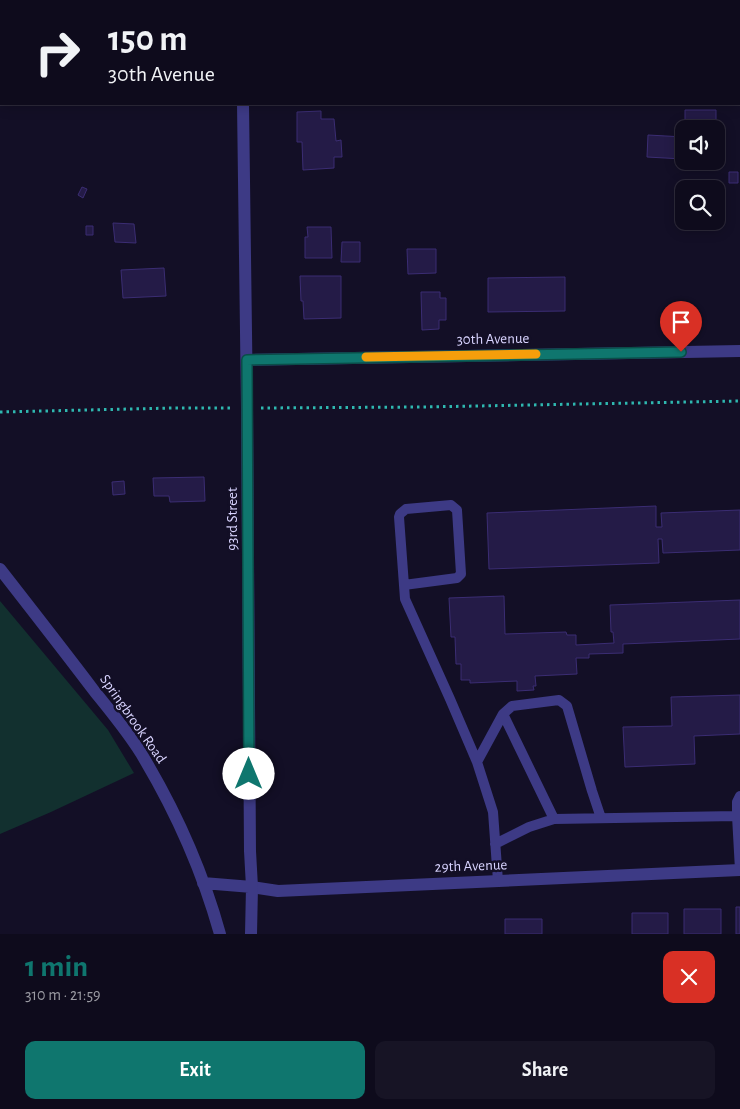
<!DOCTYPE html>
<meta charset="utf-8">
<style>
body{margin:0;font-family:"Alegreya Sans",sans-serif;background:#171425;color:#f1f3f6;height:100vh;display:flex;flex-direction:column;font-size:19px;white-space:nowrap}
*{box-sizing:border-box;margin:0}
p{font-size:16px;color:#9b9ba3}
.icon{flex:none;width:28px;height:28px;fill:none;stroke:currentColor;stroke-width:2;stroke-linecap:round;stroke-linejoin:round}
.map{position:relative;height:934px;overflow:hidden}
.side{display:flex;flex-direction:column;background:#0e0b1c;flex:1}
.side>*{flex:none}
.guide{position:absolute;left:0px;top:0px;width:740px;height:105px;box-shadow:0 2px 12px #0003,0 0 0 1px #2e2b3b;background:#0e0b1c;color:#f1f3f6;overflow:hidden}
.tools{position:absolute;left:675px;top:120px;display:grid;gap:10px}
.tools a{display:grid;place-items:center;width:50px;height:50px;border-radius:10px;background:#0e0b1c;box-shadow:0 2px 12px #0003,0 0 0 1px #2e2b3b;font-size:25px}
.pin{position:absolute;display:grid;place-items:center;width:42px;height:42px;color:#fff;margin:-51px -21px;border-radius:50% 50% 50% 0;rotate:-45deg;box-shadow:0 0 5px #0007}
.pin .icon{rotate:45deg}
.me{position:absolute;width:55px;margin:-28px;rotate:0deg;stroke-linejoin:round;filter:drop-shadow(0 0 4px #0008)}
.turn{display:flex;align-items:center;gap:18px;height:105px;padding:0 25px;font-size:22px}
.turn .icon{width:65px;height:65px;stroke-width:2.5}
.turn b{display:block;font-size:35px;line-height:42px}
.round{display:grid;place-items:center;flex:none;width:52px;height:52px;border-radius:10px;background:#171425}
.head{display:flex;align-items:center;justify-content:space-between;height:85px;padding:0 25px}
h1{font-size:30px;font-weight:700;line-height:38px;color:#0f766e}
.cta{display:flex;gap:10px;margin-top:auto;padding:10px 25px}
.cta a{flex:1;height:58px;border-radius:10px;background:#0f766e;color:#fff;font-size:20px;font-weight:700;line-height:58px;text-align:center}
.cta a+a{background:#171425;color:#f1f3f6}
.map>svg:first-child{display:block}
.green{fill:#12302f}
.building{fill:#241b47;stroke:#3b2d73}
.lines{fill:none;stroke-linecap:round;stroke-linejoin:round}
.path{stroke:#2fb8b0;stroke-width:3;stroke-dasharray:2.5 4;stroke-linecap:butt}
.service{stroke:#3d3a85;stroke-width:10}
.minor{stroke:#3d3a85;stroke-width:12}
.tertiary{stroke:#3d3a85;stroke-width:12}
.route-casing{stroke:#0a4d48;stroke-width:12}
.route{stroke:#0f766e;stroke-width:9}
.slow{stroke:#f59e0b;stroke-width:9}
.labels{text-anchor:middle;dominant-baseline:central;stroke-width:5;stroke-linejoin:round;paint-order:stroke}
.street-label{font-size:15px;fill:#d9d4ff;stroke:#130f26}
</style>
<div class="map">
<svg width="740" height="934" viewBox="0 0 740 934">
<rect width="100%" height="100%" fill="#130f26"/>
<path class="green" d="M 0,601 L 108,730 L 134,773 L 51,812 L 0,834 Z"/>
<path class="building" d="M 685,110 L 716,110 L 716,151 L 716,129 L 685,129 Z
M 321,111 L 321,119 L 334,119 L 336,141 L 341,140 L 342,157 L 334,157 L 334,168 L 303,170 L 302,142 L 297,142 L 297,112 Z
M 648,135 L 684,137 L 683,159 L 647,157 Z
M 729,172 L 738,172 L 738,183 L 729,183 Z
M 82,187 L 87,189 L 83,198 L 78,195 Z
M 113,223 L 134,224 L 136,243 L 115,242 Z
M 86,226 L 93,226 L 93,235 L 86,235 Z
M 307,227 L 331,227 L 332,258 L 305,258 L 305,237 L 308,237 Z
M 342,242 L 360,242 L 360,262 L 341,262 Z
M 407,249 L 436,249 L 436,273 L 408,274 Z
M 164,268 L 166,296 L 123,298 L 121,270 Z
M 300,276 L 341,276 L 341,318 L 304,319 L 303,301 L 301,301 Z
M 565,277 L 565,311 L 488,312 L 488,278 Z
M 421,292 L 440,292 L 440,298 L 446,298 L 446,320 L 439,320 L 439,329 L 422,330 Z
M 204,477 L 205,501 L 170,502 L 169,496 L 154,496 L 153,478 Z
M 124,481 L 125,494 L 113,495 L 112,482 Z
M 656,506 L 656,527 L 662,527 L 661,513 L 740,510 L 740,550 L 663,553 L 662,539 L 658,539 L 659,563 L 489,569 L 487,513 Z
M 504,596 L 505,634 L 566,632 L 567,635 L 576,635 L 576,645 L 614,643 L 613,632 L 611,632 L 610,605 L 740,600 L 740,639 L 623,644 L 623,653 L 589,654 L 589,658 L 576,658 L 577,674 L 535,676 L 536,686 L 533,686 L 534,690 L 517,691 L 517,681 L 470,683 L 470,680 L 461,680 L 461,664 L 456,664 L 455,637 L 451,637 L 449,598 Z
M 740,695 L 740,734 L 694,736 L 695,764 L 625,767 L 623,727 L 672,726 L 671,697 Z
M 736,907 L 740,907 L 740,934 L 736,934 Z
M 684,909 L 721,909 L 721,934 L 684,934 Z
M 632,913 L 668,913 L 668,934 L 632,934 Z
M 505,919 L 542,919 L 542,934 L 505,934 Z"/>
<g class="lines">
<path class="path" d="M 261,408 L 423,407 L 740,401
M 0,412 L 173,408 L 232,408"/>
<path class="service" d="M 404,585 L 457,578 L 461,574 L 457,510 L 451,505 L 406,509 L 400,514 L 399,517 L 405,599 L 450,699 L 477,762 L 493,812 L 498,881
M 503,714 L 554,819
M 477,762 L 503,714 L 512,706 L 559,700 L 567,706 L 592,791 L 601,818
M 737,816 L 737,802 L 740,796
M 495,844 L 529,827 L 554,819 L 737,816 L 740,870"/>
<path class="minor" d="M 247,360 L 740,351
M 252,887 L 278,891 L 740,870"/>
<path class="tertiary" d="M 241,0 L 241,1
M 243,104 L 247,408 L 250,851 L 252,887 L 251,934
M 0,569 C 32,610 64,651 95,692 C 112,713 132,737 145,760 C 177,814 203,873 220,934
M 203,883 L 252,887"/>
</g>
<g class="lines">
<g class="route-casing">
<path id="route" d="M 249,774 L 247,360 L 681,352"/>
</g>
<use href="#route" class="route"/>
<path class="slow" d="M 366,357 L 536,354"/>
</g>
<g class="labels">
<g class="street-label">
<text transform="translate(493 339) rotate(-1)">30th Avenue</text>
<text transform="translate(232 519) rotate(-90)">93rd Street</text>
<text transform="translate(133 719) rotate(55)">Springbrook Road</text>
<text transform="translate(471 866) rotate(-2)">29th Avenue</text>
</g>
</g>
</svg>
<div class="tools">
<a><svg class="icon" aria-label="sound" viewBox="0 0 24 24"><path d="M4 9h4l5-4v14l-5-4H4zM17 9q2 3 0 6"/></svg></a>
<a><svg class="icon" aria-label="search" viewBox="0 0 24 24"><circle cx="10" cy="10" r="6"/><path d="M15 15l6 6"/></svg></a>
</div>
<div class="pin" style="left:681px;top:352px;background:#d93025"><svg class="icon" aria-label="arrive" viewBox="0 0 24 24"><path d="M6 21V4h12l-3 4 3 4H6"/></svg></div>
<svg class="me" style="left:249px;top:774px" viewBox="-20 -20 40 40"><circle r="19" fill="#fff"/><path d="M0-13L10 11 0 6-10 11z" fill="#0f766e"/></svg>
<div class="guide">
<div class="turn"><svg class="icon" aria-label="right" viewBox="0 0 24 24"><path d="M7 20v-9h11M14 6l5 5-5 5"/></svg><div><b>150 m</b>30th Avenue</div></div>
</div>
</div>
<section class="side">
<div class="head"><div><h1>1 min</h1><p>310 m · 21:59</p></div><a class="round" style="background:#d93025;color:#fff"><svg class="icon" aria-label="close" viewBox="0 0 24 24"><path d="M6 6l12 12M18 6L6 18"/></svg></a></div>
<div class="cta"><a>Exit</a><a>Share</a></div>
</section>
